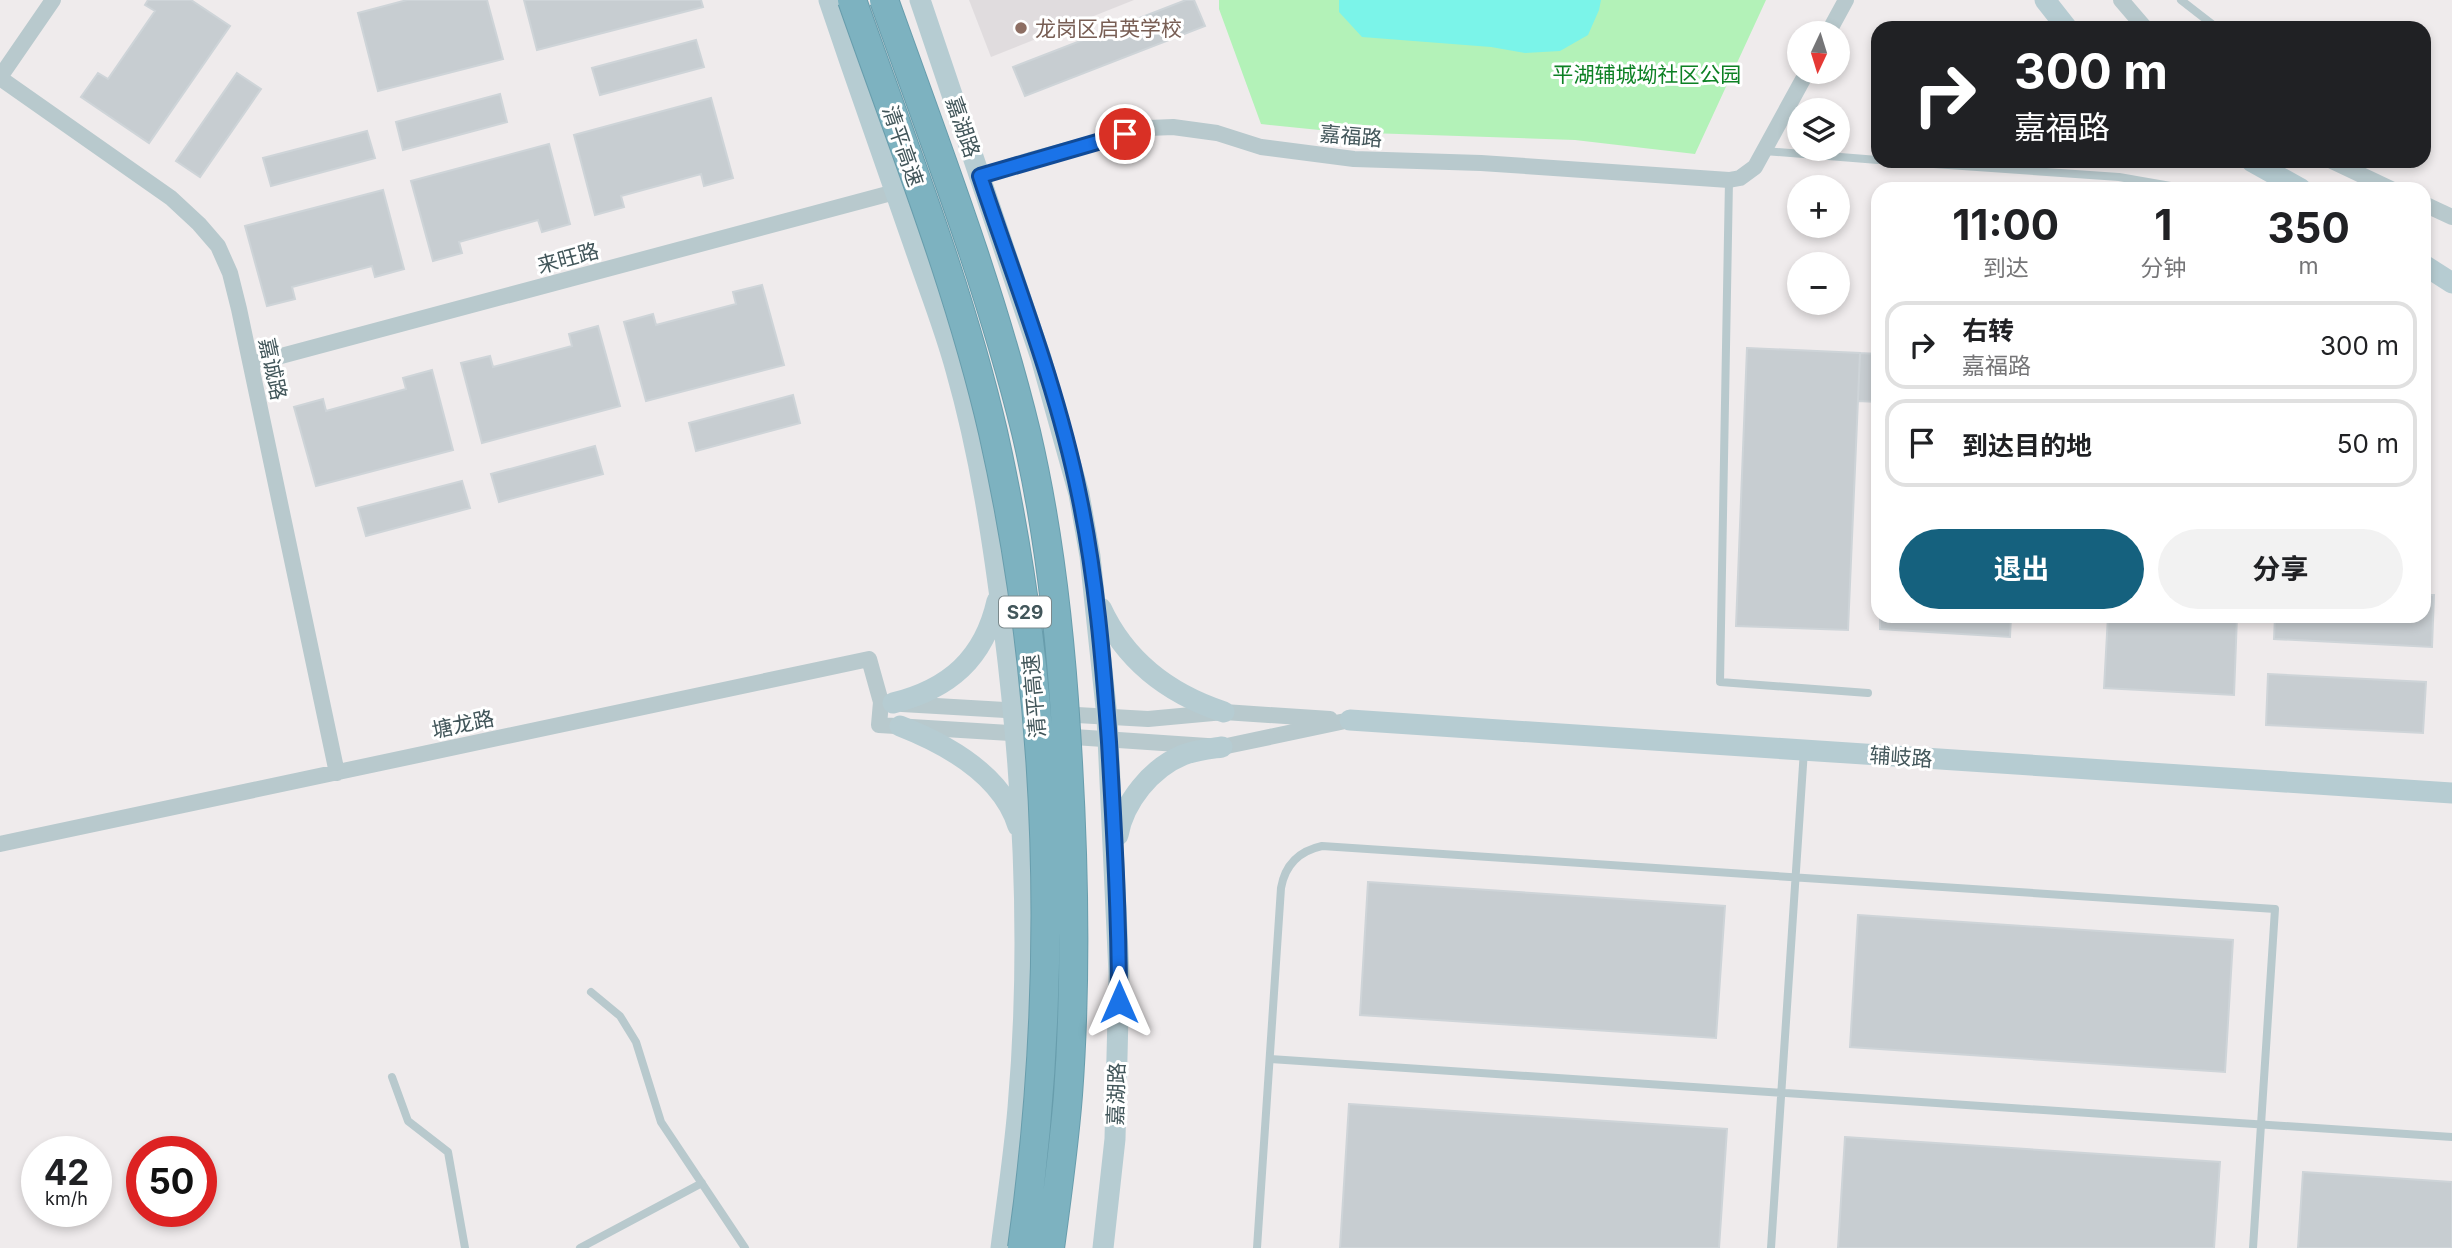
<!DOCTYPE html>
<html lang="zh">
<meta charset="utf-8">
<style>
body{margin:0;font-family:Inter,"Noto Sans SC",sans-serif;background:#f2f2f2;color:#202124;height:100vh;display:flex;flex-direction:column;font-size:26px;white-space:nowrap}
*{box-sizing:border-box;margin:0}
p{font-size:23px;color:#757577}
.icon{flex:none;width:38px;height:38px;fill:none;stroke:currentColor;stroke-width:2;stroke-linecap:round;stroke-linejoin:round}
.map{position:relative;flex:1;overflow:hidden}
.panel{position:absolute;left:1871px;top:182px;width:560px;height:441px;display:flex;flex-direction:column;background:#fff;border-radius:21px;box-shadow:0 4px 10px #0003}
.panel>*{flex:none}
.top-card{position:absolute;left:1871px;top:21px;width:560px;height:147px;border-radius:21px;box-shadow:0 4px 10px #0003;background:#202124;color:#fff;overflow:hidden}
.needle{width:46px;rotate:184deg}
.fabs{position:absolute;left:1787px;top:21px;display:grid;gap:14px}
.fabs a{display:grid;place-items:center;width:63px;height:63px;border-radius:50%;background:#fff;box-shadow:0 4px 10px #0003;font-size:35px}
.speed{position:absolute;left:21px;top:1136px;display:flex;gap:14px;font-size:35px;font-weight:700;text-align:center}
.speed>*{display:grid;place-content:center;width:91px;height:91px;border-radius:50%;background:#fff;box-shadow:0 4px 10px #0003;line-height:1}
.speed small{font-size:18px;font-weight:400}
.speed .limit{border:10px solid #d22;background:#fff;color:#111}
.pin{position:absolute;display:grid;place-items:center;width:60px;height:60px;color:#fff;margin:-30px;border:4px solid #fff;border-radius:50%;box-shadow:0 2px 7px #0007}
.me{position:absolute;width:77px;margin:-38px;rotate:0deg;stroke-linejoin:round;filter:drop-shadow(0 0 5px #0008)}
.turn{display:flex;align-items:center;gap:24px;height:147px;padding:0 28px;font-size:32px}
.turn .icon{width:91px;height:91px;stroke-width:2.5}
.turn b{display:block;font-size:49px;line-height:60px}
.eta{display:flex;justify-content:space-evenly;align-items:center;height:119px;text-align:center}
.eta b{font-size:42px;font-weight:700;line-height:49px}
.action{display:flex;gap:14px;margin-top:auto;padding:14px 28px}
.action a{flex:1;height:80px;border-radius:42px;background:#15617e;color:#fff;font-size:28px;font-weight:700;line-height:80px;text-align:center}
.action a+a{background:#f2f2f2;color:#202124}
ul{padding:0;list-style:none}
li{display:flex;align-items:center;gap:21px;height:88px;margin:0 14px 10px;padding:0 14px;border:4px solid #e0e0e0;border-radius:21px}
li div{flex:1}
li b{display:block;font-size:26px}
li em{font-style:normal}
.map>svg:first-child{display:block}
.education{fill:#e0dcde}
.green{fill:#b3f2b8}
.water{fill:#7bf4e9}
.building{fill:#c7cdd1;stroke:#ced4d8;stroke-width:2}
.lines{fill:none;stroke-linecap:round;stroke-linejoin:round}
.lane{stroke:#b8c9cd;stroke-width:8}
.street{stroke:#b8c9cd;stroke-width:16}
.secondary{stroke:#b6ccd2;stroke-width:21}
.highway-bridge-casing{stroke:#689dac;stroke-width:30;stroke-linecap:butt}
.highway-bridge{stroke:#7db2c0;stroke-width:28}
.route-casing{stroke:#114b97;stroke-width:18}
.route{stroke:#1a73e8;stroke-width:12}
.education-dot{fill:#8d6e63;stroke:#fff;stroke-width:2.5}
.labels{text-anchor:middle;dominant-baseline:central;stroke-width:6;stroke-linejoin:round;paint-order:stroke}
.shield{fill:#fff;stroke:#7b898c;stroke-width:2}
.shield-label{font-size:19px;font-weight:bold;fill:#42565a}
.education-label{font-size:21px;fill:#785e54;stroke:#fff;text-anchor:start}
.park-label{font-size:21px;fill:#0d8124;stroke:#fff}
.street-label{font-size:21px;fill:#42565a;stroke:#fff}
</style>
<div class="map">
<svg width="2452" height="1248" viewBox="0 0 2452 1248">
<rect width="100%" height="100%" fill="#efebec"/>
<path class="education" d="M 969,0 L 1134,0 L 991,57 Z"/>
<path class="green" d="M 1219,0 L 1766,0 L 1695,154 L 1575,140 L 1339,132 L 1261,124 L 1219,9 Z"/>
<path class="water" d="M 1339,0 L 1601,0 L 1599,10 L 1588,35 L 1560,51 L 1525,53 L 1491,47 L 1362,37 L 1339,12 Z"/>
<path class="building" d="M 148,0 L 191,0 L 230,26 L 149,143 L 81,97 L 98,73 L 108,79 L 155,11 L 145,5 Z
M 407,0 L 487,0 L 503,59 L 378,91 L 358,13 Z
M 524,0 L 701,0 L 703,7 L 537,50 Z
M 1186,0 L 1194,0 L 1205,26 L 1025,96 L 1013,67 Z
M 696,40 L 704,67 L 600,95 L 592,68 Z
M 237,73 L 261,89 L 200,177 L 176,161 Z
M 500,94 L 507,122 L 403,150 L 396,122 Z
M 711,98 L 733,178 L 704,186 L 701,174 L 621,196 L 624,207 L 595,215 L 574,135 Z
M 367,131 L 375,158 L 271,186 L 263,158 Z
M 549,144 L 570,224 L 542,232 L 538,220 L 459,242 L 462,253 L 433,261 L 411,181 Z
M 383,190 L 404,269 L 375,277 L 372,266 L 292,287 L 295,299 L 267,306 L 245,226 Z
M 762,285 L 784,365 L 646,401 L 624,322 L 653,314 L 656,325 L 736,304 L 733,292 Z
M 598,326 L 620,406 L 482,443 L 461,363 L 490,356 L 493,367 L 572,346 L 569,334 Z
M 1747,348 L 1860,353 L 1848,630 L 1736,626 Z
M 1860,353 L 1878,354 L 1878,402 L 1858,401 Z
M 432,370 L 453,450 L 316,486 L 294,407 L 323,399 L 326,411 L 406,389 L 403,378 Z
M 793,395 L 800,423 L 696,451 L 689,423 Z
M 595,446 L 603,474 L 499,502 L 491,474 Z
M 462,481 L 470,508 L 366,536 L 358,508 Z
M 2424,595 L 2434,595 L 2432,647 L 2274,639 L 2275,616 L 2424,616 Z
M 1880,616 L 2011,616 L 2010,637 L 1880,629 Z
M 2108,616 L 2237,616 L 2234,695 L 2104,688 Z
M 2268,674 L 2426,682 L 2423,733 L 2266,725 Z
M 1368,882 L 1725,906 L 1716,1038 L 1360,1015 Z
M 1858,915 L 2233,940 L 2225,1072 L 1850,1047 Z
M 1349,1104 L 1727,1129 L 1719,1248 L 1340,1248 Z
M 1845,1137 L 2220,1162 L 2214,1248 L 1838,1248 Z
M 2303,1172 L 2452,1182 L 2452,1248 L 2298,1248 Z"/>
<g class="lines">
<path class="lane" d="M 2181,0 L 2217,28
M 1764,151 L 1878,160
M 1891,161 L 2119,177 L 2182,188
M 1729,180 L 1720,682 L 1868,693
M 591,992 L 620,1016 L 636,1042 L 661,1122 L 745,1248
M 1270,1059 L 2452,1137
M 392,1077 L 408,1121 L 448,1152 L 465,1248
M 580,1248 L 702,1183
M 1257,1248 L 1281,888 C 1285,865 1299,851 1322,846 L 2275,909 L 2253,1248
M 1771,1248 L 1804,750"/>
<path class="street" d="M 2121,0 L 2145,28
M 1828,33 L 1846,0
M 0,77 L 53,0
M 0,78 L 171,198 L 199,224 L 218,246 L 230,273 L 239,309 L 337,773
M 2332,161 L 2391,189
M 980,176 L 1030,160 L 1149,128 L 1173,127 L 1217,133 L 1261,147 L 1354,159 L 1481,163 L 1729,180 L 1740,178 L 1755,167 L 1807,72
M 2424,204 L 2452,217
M 251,364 L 895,192
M 902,704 L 1022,711
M 1059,714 L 1148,719 L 1224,712 L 1330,719
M 1059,736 L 1222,747 L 1350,720
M 0,844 L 869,659 L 881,702 L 879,725 L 1026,734"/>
<path class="secondary" d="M 829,0 C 857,83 886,166 915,248 C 929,289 945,329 956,370 C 980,454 993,541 1004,628 C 1024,787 1032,949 1018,1108 C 1014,1155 1007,1201 1001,1248
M 920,0 L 1041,358 L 1079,494 L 1090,556 L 1107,717 L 1119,974 L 1115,1139 L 1103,1248
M 2045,0 L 2067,28
M 2251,161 L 2301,189
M 2424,265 L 2452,283
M 1101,608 C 1126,662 1169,694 1224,712
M 893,703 C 949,689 984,659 997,601
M 1350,720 L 2452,793
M 900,726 C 946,744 1002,775 1018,826
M 1118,835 C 1124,802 1151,768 1183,755 C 1196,750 1208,749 1222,747"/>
<g class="highway-bridge-casing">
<path id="highway-bridge" d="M 852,0 C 902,143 959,285 993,432 C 1053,699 1060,978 1022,1248
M 884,0 C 935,143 990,285 1026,432 C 1049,530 1060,630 1066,730 C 1074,852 1077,974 1068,1095 C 1064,1146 1057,1197 1050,1248"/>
</g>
<use href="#highway-bridge" class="highway-bridge"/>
</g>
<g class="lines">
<g class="route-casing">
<path id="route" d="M 1119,1002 C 1119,915 1114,829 1109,742 C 1103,660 1096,576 1079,495 C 1057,386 1015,281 980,176 L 1125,134"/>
</g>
<use href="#route" class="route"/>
</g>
<circle class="education-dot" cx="1021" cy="28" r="7"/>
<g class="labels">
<rect class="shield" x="999" y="596.5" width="52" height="31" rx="5"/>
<g class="shield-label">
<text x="1025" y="612">S29</text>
</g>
<g class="education-label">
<text x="1035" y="28">龙岗区启英学校</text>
</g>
<g class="park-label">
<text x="1647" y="74">平湖辅城坳社区公园</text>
</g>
<g class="street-label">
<text transform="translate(963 127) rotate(71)">嘉湖路</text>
<text transform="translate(1351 136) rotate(5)">嘉福路</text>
<text transform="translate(903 146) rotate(71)">清平高速</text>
<text transform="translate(568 258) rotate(-15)">来旺路</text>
<text transform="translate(273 369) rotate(78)">嘉诚路</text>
<text transform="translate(1034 696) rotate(-95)">清平高速</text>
<text transform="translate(463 724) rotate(-12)">塘龙路</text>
<text transform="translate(1901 757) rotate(4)">辅岐路</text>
<text transform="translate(1116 1094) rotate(-88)">嘉湖路</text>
</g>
</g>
</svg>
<div class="fabs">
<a><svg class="needle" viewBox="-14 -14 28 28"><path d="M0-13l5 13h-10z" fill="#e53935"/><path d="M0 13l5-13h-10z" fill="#757577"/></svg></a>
<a><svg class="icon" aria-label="layers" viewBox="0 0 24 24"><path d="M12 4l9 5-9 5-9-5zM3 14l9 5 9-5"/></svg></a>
<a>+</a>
<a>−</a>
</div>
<div class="speed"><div>42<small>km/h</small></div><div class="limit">50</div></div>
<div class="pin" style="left:1125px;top:134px;background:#d93025"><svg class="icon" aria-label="arrive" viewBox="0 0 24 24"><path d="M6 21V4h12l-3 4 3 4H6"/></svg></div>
<svg class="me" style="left:1119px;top:1002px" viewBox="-20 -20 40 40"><path d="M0-17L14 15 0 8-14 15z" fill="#1a73e8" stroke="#fff" stroke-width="4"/></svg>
<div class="top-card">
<div class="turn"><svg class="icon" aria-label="right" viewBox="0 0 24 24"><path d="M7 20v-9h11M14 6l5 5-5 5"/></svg><div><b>300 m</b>嘉福路</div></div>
</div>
<section class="panel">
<div class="eta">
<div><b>11:00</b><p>到达</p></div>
<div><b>1</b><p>分钟</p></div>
<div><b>350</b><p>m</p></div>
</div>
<ul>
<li><svg class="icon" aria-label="right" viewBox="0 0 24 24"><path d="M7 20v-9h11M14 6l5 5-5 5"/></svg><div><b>右转</b><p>嘉福路</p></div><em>300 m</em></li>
<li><svg class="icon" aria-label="arrive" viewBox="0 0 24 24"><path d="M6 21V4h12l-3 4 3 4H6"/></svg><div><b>到达目的地</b></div><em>50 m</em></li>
</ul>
<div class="action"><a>退出</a><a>分享</a></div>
</section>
</div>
